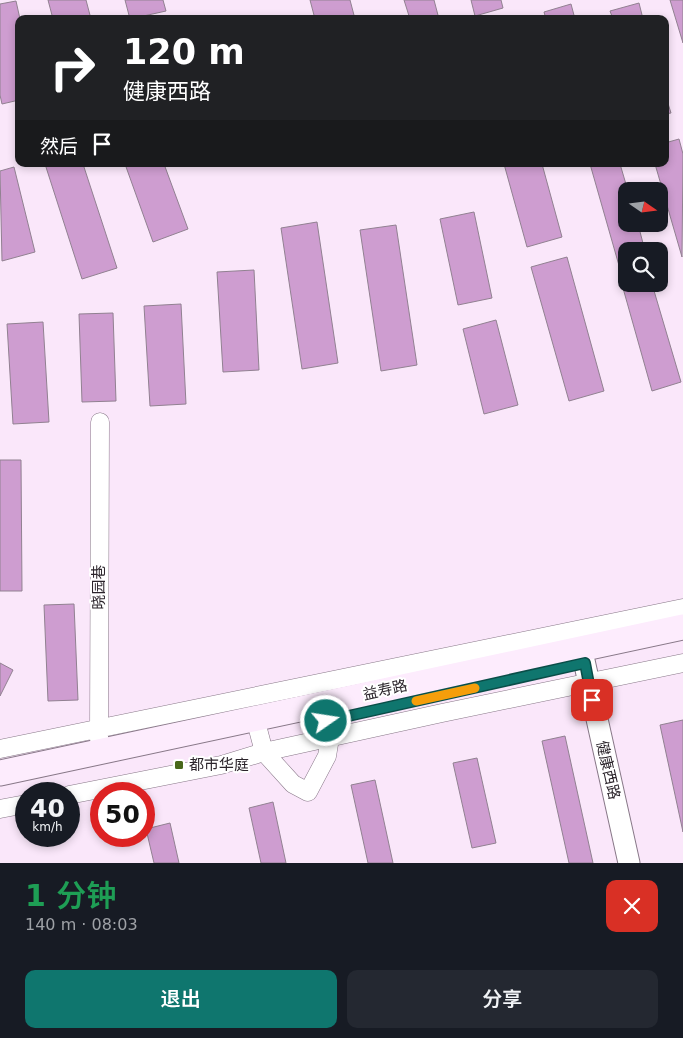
<!DOCTYPE html>
<html lang="zh">
<meta charset="utf-8">
<style>
body{margin:0;font-family:"DejaVu Sans","Noto Sans SC",sans-serif;background:#242831;color:#f1f3f6;height:100vh;display:flex;flex-direction:column;font-size:19px;white-space:nowrap}
*{box-sizing:border-box;margin:0}
p{font-size:16px;color:#9ea1a6}
.icon{flex:none;width:28px;height:28px;fill:none;stroke:currentColor;stroke-width:2;stroke-linecap:round;stroke-linejoin:round}
.map{position:relative;height:863px;overflow:hidden}
.panel{display:flex;flex-direction:column;background:#171b24;flex:1}
.panel>*{flex:none}
.guide{position:absolute;left:15px;top:15px;width:654px;height:152px;border-radius:10px;box-shadow:0 2px 8px #0003;background:#202124;color:#fff;overflow:hidden}
.needle{width:32px;rotate:104deg}
.controls{position:absolute;left:618px;top:182px;display:grid;gap:10px}
.controls a{display:grid;place-items:center;width:50px;height:50px;border-radius:10px;background:#171b24;box-shadow:0 2px 8px #0003;font-size:25px}
.speed{position:absolute;left:15px;top:782px;display:flex;gap:10px;font-size:25px;font-weight:700;text-align:center}
.speed>*{display:grid;place-content:center;width:65px;height:65px;border-radius:50%;background:#171b24;box-shadow:0 2px 8px #0003;line-height:1}
.speed small{font-size:12px;font-weight:400}
.speed .limit{border:8px solid #d22;background:#fff;color:#111}
.pin{position:absolute;display:grid;place-items:center;width:42px;height:42px;color:#fff;margin:-21px;border-radius:10px;box-shadow:0 2px 8px #0006}
.me{position:absolute;width:55px;margin:-28px;rotate:77deg;stroke-linejoin:round;filter:drop-shadow(0 0 4px #0008)}
.turn{display:flex;align-items:center;gap:18px;height:105px;padding:0 25px;font-size:22px}
.turn .icon{width:65px;height:65px;stroke-width:2.5}
.turn b{display:block;font-size:35px;line-height:42px}
.then{display:flex;align-items:center;height:48px;padding:0 25px;background:#0003;gap:10px;font-size:19px}
.round{display:grid;place-items:center;flex:none;width:52px;height:52px;border-radius:10px;background:#242831}
.head{display:flex;align-items:center;justify-content:space-between;height:85px;padding:0 25px}
h1{font-size:30px;font-weight:600;line-height:38px;color:#1e9e55}
.action{display:flex;gap:10px;margin-top:auto;padding:10px 25px}
.action a{flex:1;height:58px;border-radius:10px;background:#0f766e;color:#fff;font-size:20px;font-weight:600;line-height:58px;text-align:center}
.action a+a{background:#242831;color:#f1f3f6}
.map>svg:first-child{display:block}
.building{fill:#ce9dd0;stroke:#918191}
.lines{fill:none;stroke-linecap:round;stroke-linejoin:round}
.minor-casing{stroke:#887888;stroke-width:19}
.tertiary-casing{stroke:#887888;stroke-width:23}
.secondary-casing{stroke:#887888;stroke-width:27}
.minor{stroke:#fff;stroke-width:18}
.tertiary{stroke:#fff;stroke-width:21}
.secondary{stroke:#fdecfd;stroke-width:25}
.route-casing{stroke:#0a4d48;stroke-width:12}
.route{stroke:#0f766e;stroke-width:9}
.slow{stroke:#f59e0b;stroke-width:9}
.poi-dot{fill:#49671b;stroke:#fff;stroke-width:2}
.labels{text-anchor:middle;dominant-baseline:central;stroke-width:4;stroke-linejoin:round;paint-order:stroke}
.street-label{font-size:15px;fill:#2b242b;stroke:#fff}
.poi-label{font-size:15px;fill:#2b242b;stroke:#fff;text-anchor:start}
</style>
<div class="map">
<svg width="683" height="863" viewBox="0 0 683 863">
<rect width="100%" height="100%" fill="#fae7fa"/>
<path class="building" d="M 48,0 L 86,0 L 91,19 L 53,19 Z
M 125,0 L 163,0 L 166,11 L 130,19 Z
M 310,0 L 350,0 L 355,19 L 315,19 Z
M 404,0 L 434,0 L 439,19 L 410,19 Z
M 471,0 L 501,0 L 503,8 L 475,16 Z
M 670,0 L 683,0 L 683,43 Z
M 16,1 L 20,19 L 19,100 L 2,104 L 0,95 L 0,4 Z
M 639,3 L 643,19 L 613,19 L 610,11 Z
M 571,4 L 575,19 L 546,19 L 544,12 Z
M 665,94 L 671,113 L 665,114 Z
M 679,139 L 683,154 L 682,257 L 655,164 L 665,164 L 665,143 Z
M 45,164 L 83,164 L 117,268 L 82,279 Z
M 125,164 L 164,164 L 188,229 L 153,242 Z
M 504,164 L 542,164 L 562,237 L 527,247 Z
M 590,164 L 620,164 L 628,191 L 626,191 L 626,224 L 638,224 L 645,251 L 626,251 L 626,268 L 620,269 Z
M 14,167 L 35,252 L 2,261 L 0,171 Z
M 474,212 L 492,298 L 458,305 L 440,219 Z
M 317,222 L 338,363 L 302,369 L 281,228 Z
M 396,225 L 417,365 L 381,371 L 360,230 Z
M 567,257 L 604,391 L 569,401 L 531,267 Z
M 254,270 L 259,370 L 223,372 L 217,272 Z
M 626,279 L 626,284 L 652,284 L 681,382 L 652,391 L 621,281 Z
M 181,304 L 186,404 L 150,406 L 144,306 Z
M 113,313 L 116,401 L 82,402 L 79,314 Z
M 496,320 L 518,405 L 484,414 L 463,329 Z
M 43,322 L 49,422 L 13,424 L 7,324 Z
M 0,460 L 21,460 L 22,591 L 0,591 Z
M 74,604 L 78,700 L 48,701 L 44,605 Z
M 0,663 L 13,670 L 0,696 Z
M 683,720 L 683,832 L 660,725 Z
M 565,736 L 593,863 L 569,863 L 542,741 Z
M 477,758 L 496,843 L 472,848 L 453,763 Z
M 375,780 L 393,863 L 368,863 L 351,785 Z
M 273,802 L 286,863 L 261,863 L 249,808 Z
M 170,823 L 179,863 L 154,863 L 146,829 Z"/>
<g class="lines">
<g class="minor-casing">
<path id="minor" d="M 255,718 L 264,752 L 293,784 L 308,792 L 327,756 L 330,738 L 322,704
M 99,739 L 100,422
M 0,749 L 683,608
M 69,795 L 221,765 L 264,752 L 442,713 L 683,663
M 0,809 L 26,804"/>
</g>
<g class="tertiary-casing">
<path id="tertiary" d="M 581,647 L 629,863"/>
</g>
<g class="secondary-casing">
<path id="secondary" d="M 0,773 L 683,627"/>
</g>
<use href="#minor" class="minor"/>
<use href="#tertiary" class="tertiary"/>
<use href="#secondary" class="secondary"/>
</g>
<g class="lines">
<g class="route-casing">
<path id="route" d="M 326,721 L 585,663 L 592,700"/>
</g>
<use href="#route" class="route"/>
<path class="slow" d="M 416,701 L 475,688"/>
</g>
<rect class="poi-dot" x="174" y="760" width="10" height="10" rx="2.5"/>
<g class="labels">
<g class="street-label">
<text transform="translate(99 587) rotate(-90)">晓园巷</text>
<text transform="translate(385 690) rotate(-13)">益寿路</text>
<text transform="translate(608 770) rotate(77)">健康西路</text>
</g>
<g class="poi-label">
<text x="189" y="765">都市华庭</text>
</g>
</g>
</svg>
<div class="controls">
<a><svg class="needle" viewBox="-14 -14 28 28"><path d="M0-13l5 13h-10z" fill="#e53935"/><path d="M0 13l5-13h-10z" fill="#9ea1a6"/></svg></a>
<a><svg class="icon" aria-label="search" viewBox="0 0 24 24"><circle cx="10" cy="10" r="6"/><path d="M15 15l6 6"/></svg></a>
</div>
<div class="speed"><div>40<small>km/h</small></div><div class="limit">50</div></div>
<div class="pin" style="left:592px;top:700px;background:#d93025"><svg class="icon" aria-label="arrive" viewBox="0 0 24 24"><path d="M6 21V4h12l-3 4 3 4H6"/></svg></div>
<svg class="me" style="left:326px;top:721px" viewBox="-20 -20 40 40"><circle r="17" fill="#0f766e" stroke="#fff" stroke-width="3"/><path d="M0-11L8 9 0 5-8 9z" fill="#fff"/></svg>
<div class="guide">
<div class="turn"><svg class="icon" aria-label="right" viewBox="0 0 24 24"><path d="M7 20v-9h11M14 6l5 5-5 5"/></svg><div><b>120 m</b>健康西路</div></div>
<div class="then">然后<svg class="icon" aria-label="arrive" viewBox="0 0 24 24"><path d="M6 21V4h12l-3 4 3 4H6"/></svg></div>
</div>
</div>
<section class="panel">
<div class="head"><div><h1>1 分钟</h1><p>140 m · 08:03</p></div><a class="round" style="background:#d93025;color:#fff"><svg class="icon" aria-label="close" viewBox="0 0 24 24"><path d="M6 6l12 12M18 6L6 18"/></svg></a></div>
<div class="action"><a>退出</a><a>分享</a></div>
</section>
